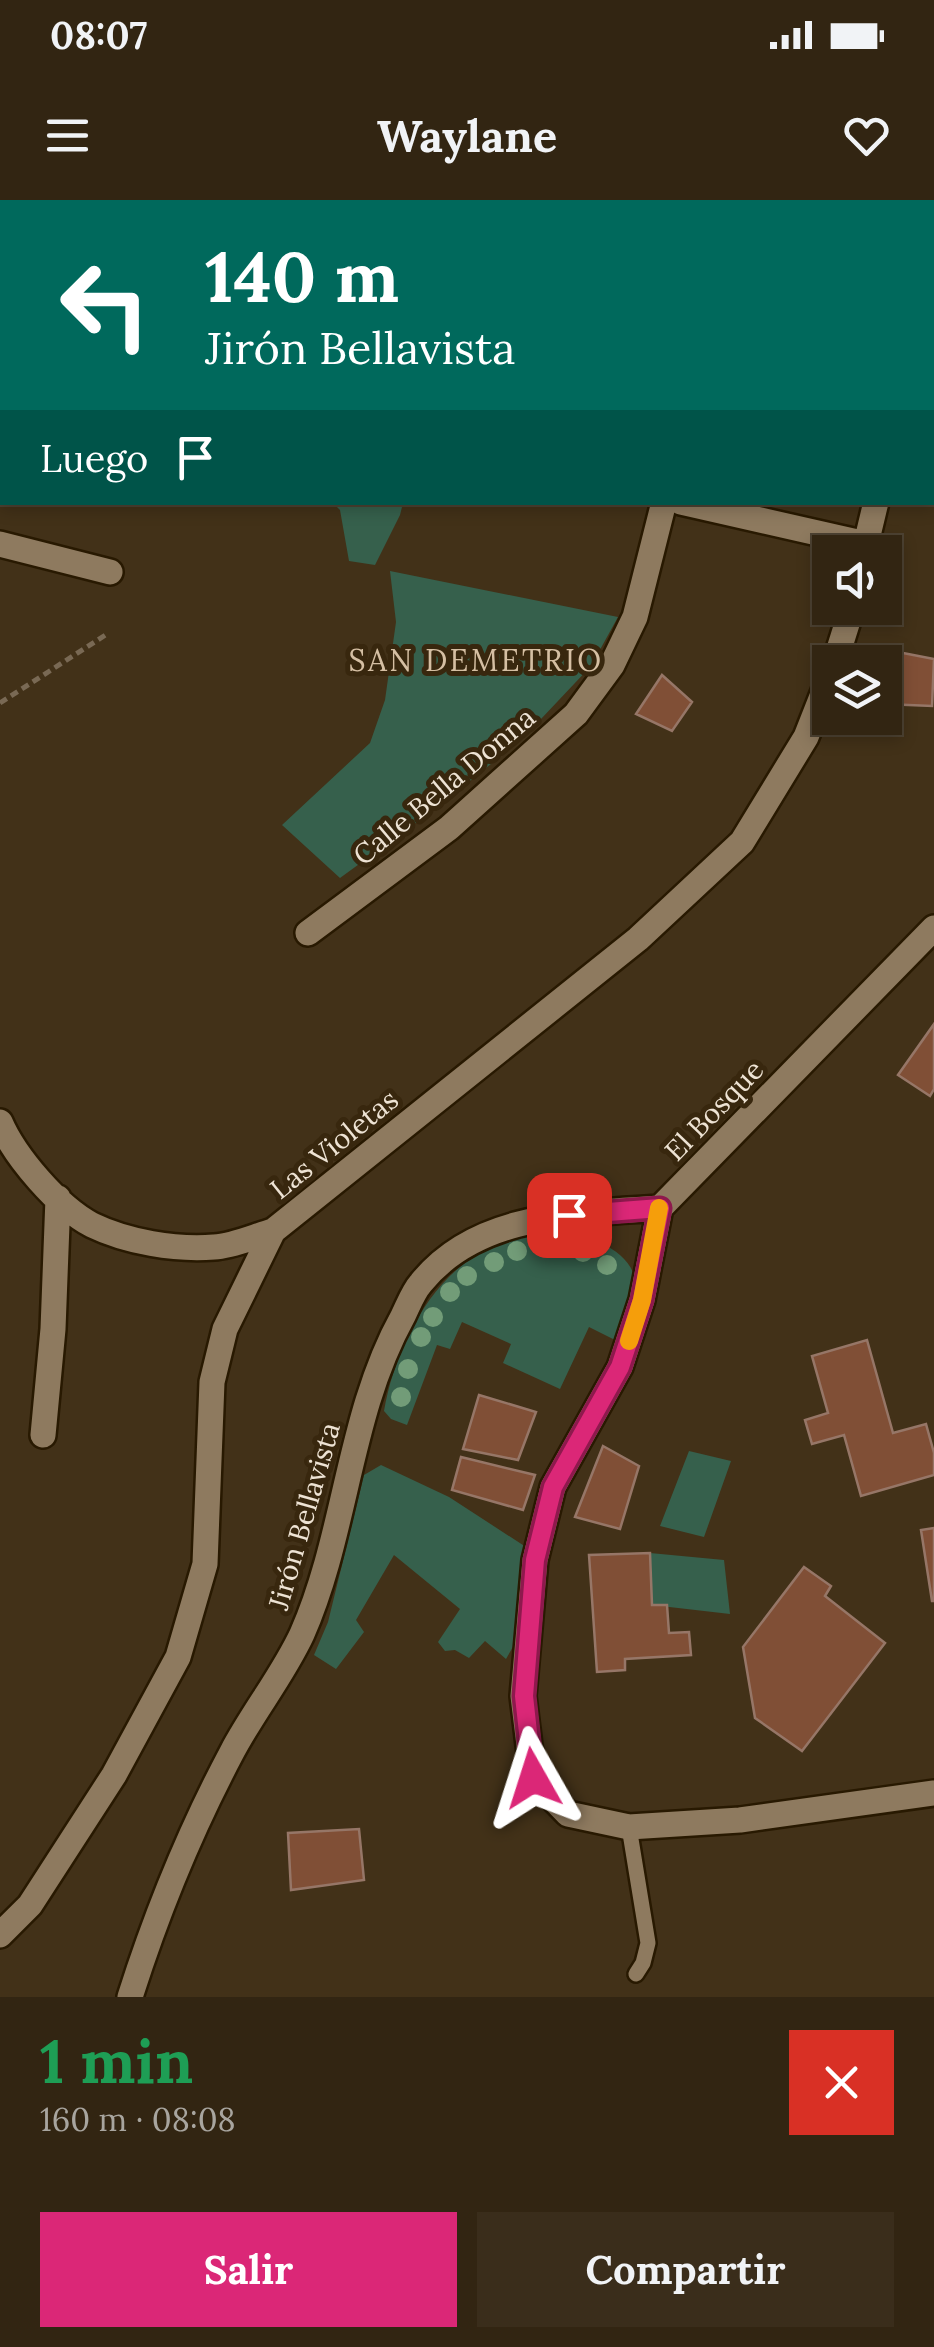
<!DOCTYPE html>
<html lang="es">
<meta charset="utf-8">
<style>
body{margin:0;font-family:Lora,serif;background:#3a2d1b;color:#f1f3f6;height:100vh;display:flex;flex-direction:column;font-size:38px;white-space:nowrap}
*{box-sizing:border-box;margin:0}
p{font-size:32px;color:#a8a59f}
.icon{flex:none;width:55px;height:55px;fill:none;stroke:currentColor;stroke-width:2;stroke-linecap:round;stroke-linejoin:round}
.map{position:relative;height:1797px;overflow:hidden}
.sheet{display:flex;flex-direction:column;background:#322512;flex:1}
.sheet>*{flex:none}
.guide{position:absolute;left:0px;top:0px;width:935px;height:305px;box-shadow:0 5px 15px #0003,0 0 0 2px #4d4232;background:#00695c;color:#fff;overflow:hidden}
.buttons{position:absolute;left:812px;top:335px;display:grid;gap:20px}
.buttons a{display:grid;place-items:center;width:90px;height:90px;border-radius:0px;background:#322512;box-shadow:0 5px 15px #0003,0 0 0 2px #4d4232;font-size:50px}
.pin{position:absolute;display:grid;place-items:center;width:85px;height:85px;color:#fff;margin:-42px;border-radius:20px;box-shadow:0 5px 15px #0006}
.me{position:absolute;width:110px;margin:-55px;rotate:354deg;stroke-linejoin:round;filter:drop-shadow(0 0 8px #0008)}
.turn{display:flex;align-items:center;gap:35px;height:210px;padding:0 40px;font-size:45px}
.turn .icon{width:130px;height:130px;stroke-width:2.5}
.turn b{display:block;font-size:70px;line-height:85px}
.then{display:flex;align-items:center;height:95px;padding:0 40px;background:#0003;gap:20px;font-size:38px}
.round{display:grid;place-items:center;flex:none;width:105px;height:105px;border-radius:0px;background:#3a2d1b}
.headline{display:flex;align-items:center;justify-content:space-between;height:170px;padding:0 40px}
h1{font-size:60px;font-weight:800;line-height:75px;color:#1e9e55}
.primary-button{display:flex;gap:20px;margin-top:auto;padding:20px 40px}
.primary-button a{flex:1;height:115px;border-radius:0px;background:#db2777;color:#fff;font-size:40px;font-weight:800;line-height:115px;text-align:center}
.primary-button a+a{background:#3a2d1b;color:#f1f3f6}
.status{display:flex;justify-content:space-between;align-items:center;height:70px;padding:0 50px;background:#322512;direction:ltr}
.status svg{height:28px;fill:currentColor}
header{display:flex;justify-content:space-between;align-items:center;height:130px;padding:0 40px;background:#322512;font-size:45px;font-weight:800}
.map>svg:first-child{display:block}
.green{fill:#36604c}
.building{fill:#804f36;stroke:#967667;stroke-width:2.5}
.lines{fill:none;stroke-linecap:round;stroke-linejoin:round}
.service-casing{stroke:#281901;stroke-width:20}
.minor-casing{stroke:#281901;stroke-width:30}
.tertiary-casing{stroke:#281901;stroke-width:30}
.path{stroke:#796954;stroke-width:5;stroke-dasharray:8 5;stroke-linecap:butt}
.service{stroke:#8e7a5f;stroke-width:15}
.minor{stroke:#8e7a5f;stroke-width:25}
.tertiary{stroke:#8e7a5f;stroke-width:25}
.tree{fill:#729c78}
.route-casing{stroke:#8e194d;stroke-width:25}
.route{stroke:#db2777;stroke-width:18}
.slow{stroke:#f59e0b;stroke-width:18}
.labels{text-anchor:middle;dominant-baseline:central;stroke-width:10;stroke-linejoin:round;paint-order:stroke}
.street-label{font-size:28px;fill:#eee3d4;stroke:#38270e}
.neighbourhood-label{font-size:30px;letter-spacing:2.5px;fill:#d5bfa3;stroke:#38270e}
</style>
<div class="status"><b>08:07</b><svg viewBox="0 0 49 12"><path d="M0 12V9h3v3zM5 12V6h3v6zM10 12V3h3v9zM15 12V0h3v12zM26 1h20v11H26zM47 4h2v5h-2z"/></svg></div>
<header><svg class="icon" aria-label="menu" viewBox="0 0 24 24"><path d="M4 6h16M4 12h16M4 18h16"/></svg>Waylane<svg class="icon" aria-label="heart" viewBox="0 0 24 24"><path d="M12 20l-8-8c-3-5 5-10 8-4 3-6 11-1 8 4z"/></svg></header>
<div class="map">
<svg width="934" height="1797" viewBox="0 0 934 1797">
<rect width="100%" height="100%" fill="#423118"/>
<path class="green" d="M 333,303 L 403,303 L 400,315 L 375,365 L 349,361 L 340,310 Z
M 390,371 L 618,417 L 591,466 L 524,537 L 443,603 L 340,678 L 282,625 L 370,543 L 385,500 L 396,422 Z
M 560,1029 C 589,1037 637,1050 636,1089 C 635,1106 625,1126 621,1143 L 589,1127 L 560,1189 L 503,1163 L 511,1144 L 462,1122 L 450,1149 L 437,1145 L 407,1225 L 391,1219 L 384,1211 C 394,1153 426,1085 478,1054 C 502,1039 532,1034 560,1029 Z
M 689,1251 L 731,1261 L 704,1337 L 660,1326 Z
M 381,1265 L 449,1297 L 529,1349 L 519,1436 L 506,1459 L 485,1441 L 469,1458 L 455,1450 L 445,1451 L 438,1442 L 460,1409 L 394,1355 L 356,1420 L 364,1432 L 336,1469 L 314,1455 L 328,1422 L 364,1275 Z
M 650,1353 L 724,1360 L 730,1414 L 652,1405 Z"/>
<path class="building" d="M 903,453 L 934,459 L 932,506 L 885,504 Z
M 662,475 L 692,502 L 672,531 L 636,514 Z
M 934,824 L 934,889 L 930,896 L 898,875 Z
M 867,1140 L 893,1233 L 926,1224 L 934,1253 L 934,1275 L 861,1296 L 844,1235 L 812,1244 L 805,1220 L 828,1213 L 812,1156 Z
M 479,1195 L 536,1212 L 518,1260 L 463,1249 Z
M 603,1246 L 639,1266 L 620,1329 L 575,1317 Z
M 461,1257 L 535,1275 L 523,1310 L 452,1290 Z
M 934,1328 L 934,1401 L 932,1401 L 921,1330 Z
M 650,1353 L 652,1405 L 667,1405 L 669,1433 L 689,1432 L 691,1455 L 625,1459 L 625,1470 L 597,1472 L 589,1355 Z
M 804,1367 L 831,1386 L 825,1396 L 885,1443 L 802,1551 L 755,1518 L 743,1447 Z
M 359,1629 L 364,1680 L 291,1690 L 288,1633 Z"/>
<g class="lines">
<g class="service-casing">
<path id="service" d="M 629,1627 L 648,1743 L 643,1763 L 636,1774"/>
</g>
<g class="minor-casing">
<path id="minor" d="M 111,2 L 112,0
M 465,2 L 466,0
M 681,302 L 866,344
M 0,344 L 110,372
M 864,352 L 876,302
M 835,462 L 852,408
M 934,728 L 660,1008 L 642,1100 L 620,1167 L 553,1287 L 535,1360 L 523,1496 L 533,1578 L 568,1614 L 629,1627 L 740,1620 L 934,1593
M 308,733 L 449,628 L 576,514 L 612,465 L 635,417 L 664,302
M 0,922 C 15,957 58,1007 92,1025 C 127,1042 175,1050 214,1047 C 233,1046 255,1036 273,1031
M 43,1235 L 53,1129 L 58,998
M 0,1735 L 30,1705 L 114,1575 L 178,1457 L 205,1364 L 212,1182 L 225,1129 L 273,1031 L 638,739 L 742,642 L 806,537 L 830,476
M 130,1797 C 157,1712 190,1631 232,1552 C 253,1512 283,1475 302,1434 C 347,1332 348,1215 403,1116 C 408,1106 413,1092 421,1083 C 478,1012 578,1014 660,1008"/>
</g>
<g class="tertiary-casing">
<path id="tertiary" d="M 237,0 L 248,2
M 883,2 L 884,0
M 0,17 L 2,17
M 932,41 L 934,34"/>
</g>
<path class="path" d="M 0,503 L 107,434"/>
<use href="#service" class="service"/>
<use href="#minor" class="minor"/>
<use href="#tertiary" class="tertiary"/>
</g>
<g class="tree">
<circle cx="543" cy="1047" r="10"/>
<circle cx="517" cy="1051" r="10"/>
<circle cx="583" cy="1052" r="10"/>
<circle cx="494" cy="1062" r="10"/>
<circle cx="607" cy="1065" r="10"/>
<circle cx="467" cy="1076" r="10"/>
<circle cx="450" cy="1092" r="10"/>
<circle cx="433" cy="1117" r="10"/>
<circle cx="421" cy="1137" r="10"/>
<circle cx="408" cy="1169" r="10"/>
<circle cx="401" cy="1197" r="10"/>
</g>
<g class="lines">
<g class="route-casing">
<path id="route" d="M 533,1578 L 524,1496 L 535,1360 L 553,1287 L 620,1167 L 642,1100 L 660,1008 L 569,1015"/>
</g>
<use href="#route" class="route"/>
<path class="slow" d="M 629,1141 L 642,1100 L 659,1008"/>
</g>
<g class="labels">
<g class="street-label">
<text transform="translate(444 586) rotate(-40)">Calle Bella Donna</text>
<text transform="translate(714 910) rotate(-46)">El Bosque</text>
<text transform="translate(334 944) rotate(-39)">Las Violetas</text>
<text transform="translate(304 1316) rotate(-74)">Jirón Bellavista</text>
</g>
<g class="neighbourhood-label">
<text x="476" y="460">SAN DEMETRIO</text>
</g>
</g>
</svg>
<div class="buttons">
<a><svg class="icon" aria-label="sound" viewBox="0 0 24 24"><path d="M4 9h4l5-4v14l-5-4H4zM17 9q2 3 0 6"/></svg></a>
<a><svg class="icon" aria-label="layers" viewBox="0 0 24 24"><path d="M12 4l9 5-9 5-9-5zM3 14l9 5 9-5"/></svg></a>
</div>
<div class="pin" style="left:569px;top:1015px;background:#d93025"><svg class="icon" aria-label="arrive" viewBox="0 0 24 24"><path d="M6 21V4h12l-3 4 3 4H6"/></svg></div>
<svg class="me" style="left:533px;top:1578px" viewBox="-20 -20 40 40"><path d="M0-17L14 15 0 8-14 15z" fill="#db2777" stroke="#fff" stroke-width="4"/></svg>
<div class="guide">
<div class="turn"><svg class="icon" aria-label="left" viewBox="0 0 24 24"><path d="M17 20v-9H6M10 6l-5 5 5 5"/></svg><div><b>140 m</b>Jirón Bellavista</div></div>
<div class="then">Luego<svg class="icon" aria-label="arrive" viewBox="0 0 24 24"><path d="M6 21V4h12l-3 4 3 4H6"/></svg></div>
</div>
</div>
<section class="sheet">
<div class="headline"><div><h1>1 min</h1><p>160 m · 08:08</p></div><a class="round" style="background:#d93025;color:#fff"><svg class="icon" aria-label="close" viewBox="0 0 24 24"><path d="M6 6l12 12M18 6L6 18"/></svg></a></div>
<div class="primary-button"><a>Salir</a><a>Compartir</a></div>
</section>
